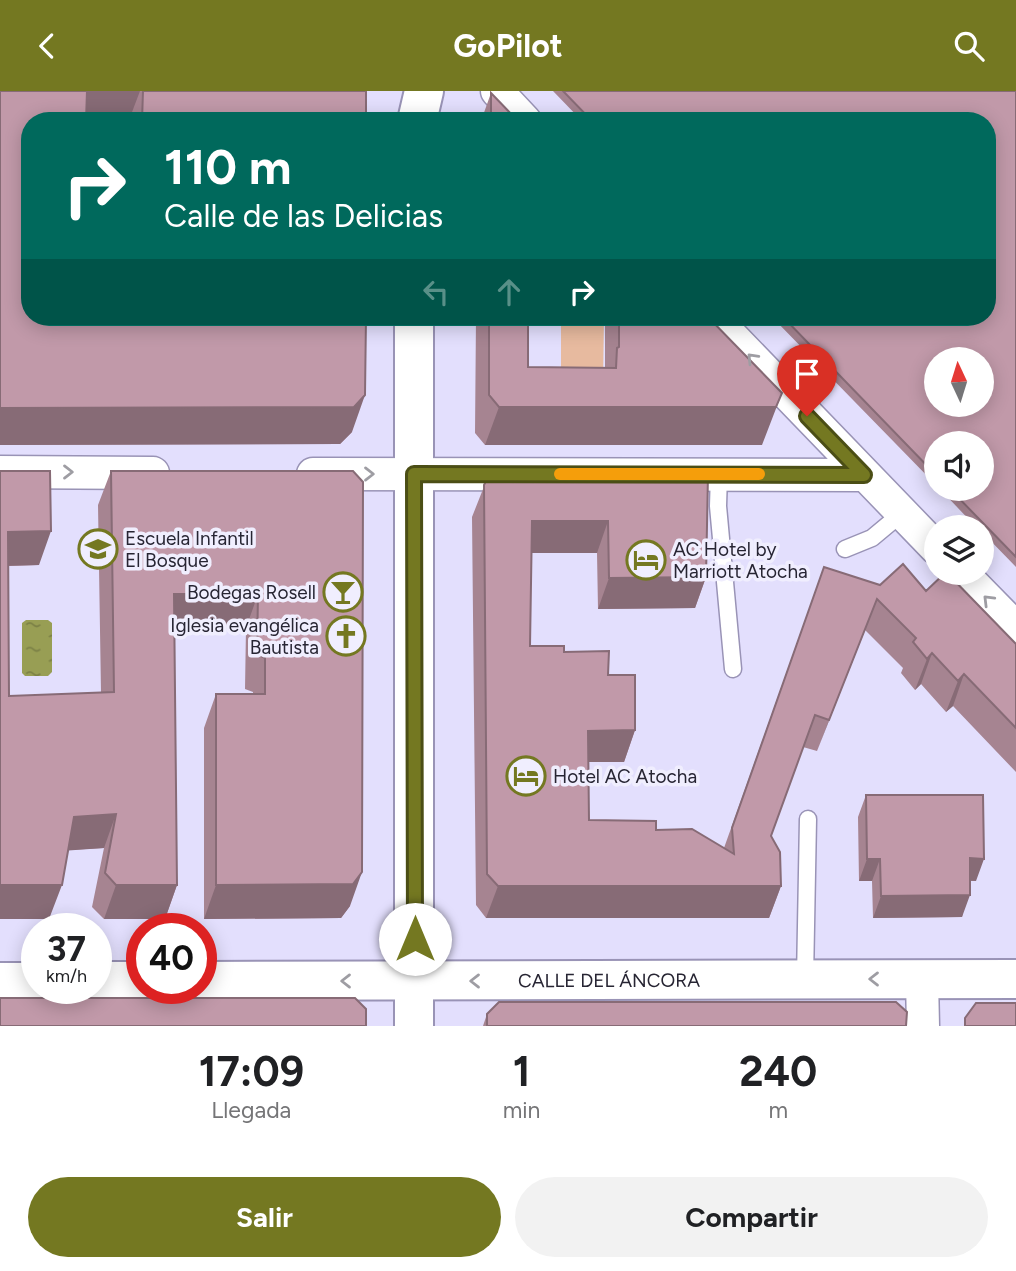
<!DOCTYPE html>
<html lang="es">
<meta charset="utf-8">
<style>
body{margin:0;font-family:Figtree,sans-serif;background:#f2f2f2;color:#202124;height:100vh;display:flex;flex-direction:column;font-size:26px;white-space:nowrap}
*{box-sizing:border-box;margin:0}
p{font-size:23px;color:#757577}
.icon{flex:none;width:38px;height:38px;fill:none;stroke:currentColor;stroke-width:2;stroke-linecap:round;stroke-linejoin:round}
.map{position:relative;height:935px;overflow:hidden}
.sheet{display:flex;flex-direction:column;background:#fff;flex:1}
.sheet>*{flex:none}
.hud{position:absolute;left:21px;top:21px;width:975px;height:214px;border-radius:28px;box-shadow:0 4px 18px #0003;background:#00695c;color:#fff;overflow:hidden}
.needle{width:46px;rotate:356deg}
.controls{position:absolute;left:924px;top:256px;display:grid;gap:14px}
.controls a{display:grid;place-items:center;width:70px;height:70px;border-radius:50%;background:#fff;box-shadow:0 4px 18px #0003;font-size:35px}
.speed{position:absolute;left:21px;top:822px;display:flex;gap:14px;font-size:35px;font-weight:700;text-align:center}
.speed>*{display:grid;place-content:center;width:91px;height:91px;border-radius:50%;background:#fff;box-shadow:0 4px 18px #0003;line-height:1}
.speed small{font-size:18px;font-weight:400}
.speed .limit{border:10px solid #d22;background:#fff;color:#111}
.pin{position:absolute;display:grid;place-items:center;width:60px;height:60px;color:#fff;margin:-72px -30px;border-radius:50% 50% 50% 0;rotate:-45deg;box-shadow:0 0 7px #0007}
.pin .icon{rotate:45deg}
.me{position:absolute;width:77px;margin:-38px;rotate:0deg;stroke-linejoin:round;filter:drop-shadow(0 0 5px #0008)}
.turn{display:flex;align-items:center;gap:24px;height:147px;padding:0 28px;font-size:32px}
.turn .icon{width:91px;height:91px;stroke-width:2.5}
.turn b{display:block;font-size:49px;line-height:60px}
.lanes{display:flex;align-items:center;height:66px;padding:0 28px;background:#0003;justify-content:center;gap:35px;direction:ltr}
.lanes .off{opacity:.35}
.eta{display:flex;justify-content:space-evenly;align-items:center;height:119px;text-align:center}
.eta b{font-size:42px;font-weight:700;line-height:49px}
.button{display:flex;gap:14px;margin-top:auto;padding:14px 28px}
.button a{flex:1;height:80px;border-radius:42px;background:#747821;color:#fff;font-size:28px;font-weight:700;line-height:80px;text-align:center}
.button a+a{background:#f2f2f2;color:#202124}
header{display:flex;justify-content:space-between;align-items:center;height:91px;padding:0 28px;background:#747821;color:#fff;font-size:32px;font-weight:700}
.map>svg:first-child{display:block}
.garden{fill:#e7ba9f}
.water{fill:url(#water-ripples)}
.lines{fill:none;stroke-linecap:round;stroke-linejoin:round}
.service-casing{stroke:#9993b6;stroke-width:19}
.minor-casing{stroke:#9993b6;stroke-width:35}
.tertiary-casing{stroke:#9993b6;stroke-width:42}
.secondary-casing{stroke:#9993b6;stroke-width:42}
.service{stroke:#fff;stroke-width:16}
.minor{stroke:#fff;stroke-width:32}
.tertiary{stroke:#fff;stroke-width:38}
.secondary{stroke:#fff;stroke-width:38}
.wall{fill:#a68491}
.shaded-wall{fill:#876b76}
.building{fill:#c199a9;stroke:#876b76;stroke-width:2;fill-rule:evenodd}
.oneway{stroke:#9e9da3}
.route-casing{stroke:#4b4e15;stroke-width:18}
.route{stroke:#747821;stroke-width:12}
.slow{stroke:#f59e0b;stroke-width:12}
.labels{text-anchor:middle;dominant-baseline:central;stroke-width:7;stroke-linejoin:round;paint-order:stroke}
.poi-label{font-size:19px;fill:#272533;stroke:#f0eefe;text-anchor:start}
.street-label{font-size:19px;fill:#272533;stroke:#f0eefe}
</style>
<header><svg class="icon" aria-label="back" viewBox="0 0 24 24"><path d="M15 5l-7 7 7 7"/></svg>GoPilot<svg class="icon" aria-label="search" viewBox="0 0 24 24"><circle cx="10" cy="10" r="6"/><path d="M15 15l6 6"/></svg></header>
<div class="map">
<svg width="1016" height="935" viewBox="0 0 1016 935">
<defs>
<pattern id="water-ripples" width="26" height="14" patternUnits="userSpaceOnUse" patternTransform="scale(1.75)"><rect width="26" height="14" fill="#989e54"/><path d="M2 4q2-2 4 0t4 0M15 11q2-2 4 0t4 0" fill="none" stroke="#7c8146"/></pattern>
</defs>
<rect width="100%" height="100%" fill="#e3dffd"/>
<path class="garden" d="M 561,226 L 604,226 L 603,290 L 561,290 Z"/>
<path class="water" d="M 26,529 L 48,529 L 52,532 L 52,581 L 48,585 L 25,585 L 22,582 L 22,532 Z"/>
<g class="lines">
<g class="service-casing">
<path id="service" d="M 719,383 L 718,415 L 733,578
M 845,458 L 872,447 L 902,422
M 805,888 L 808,728"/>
</g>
<g class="minor-casing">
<path id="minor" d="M 497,0 L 525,30
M 713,226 L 936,457
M 0,381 L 153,382
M 313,383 L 864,384
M 961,481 L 1016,537
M 922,888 L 923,935"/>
</g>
<g class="tertiary-casing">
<path id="tertiary" d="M 417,30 L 424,0
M 414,226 L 414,935"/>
</g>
<g class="secondary-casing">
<g id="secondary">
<path d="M 96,890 L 142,890"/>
<path id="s1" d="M 201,890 L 1016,888"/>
<path d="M 0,891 L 37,891"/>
</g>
</g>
<use href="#service" class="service"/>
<use href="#minor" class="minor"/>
<use href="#tertiary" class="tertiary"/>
<use href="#secondary" class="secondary"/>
</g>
<path class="wall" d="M 0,0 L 366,0 L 366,30 L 129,30 L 86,28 L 30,30 L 352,341 L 340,353 L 0,354 Z
M 553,0 L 1016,0 L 1016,476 L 982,441 L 982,436 L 976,436 L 939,397 L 982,397 L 936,352 L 936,394 L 772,226 L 987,226 L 987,30 L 582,30 Z
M 491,2 L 518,30 L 481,30 Z
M 476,226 L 528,226 L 528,276 L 605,276 L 605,226 L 708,226 L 762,354 L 485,354 L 475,342 Z
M 0,380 L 39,474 L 8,475 L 9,605 L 101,602 L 98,414 L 111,380 L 353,380 L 350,815 L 341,827 L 204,828 L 204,637 L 216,603 L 253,603 L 253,601 L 245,598 L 246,537 L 174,538 L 177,794 L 165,828 L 104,828 L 92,816 L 104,757 L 68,759 L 49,828 L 0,828 Z
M 584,385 L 706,486 L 695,517 L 598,518 L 597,462 L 531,462 L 530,555 L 564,561 L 608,584 L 635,639 L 624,671 L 589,671 L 589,729 L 656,739 L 724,757 L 824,476 L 880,494 L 926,500 L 1016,553 L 1016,681 L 953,615 L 946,621 L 921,593 L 915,599 L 901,582 L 903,577 L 865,539 L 817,660 L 803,656 L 771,745 L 781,795 L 769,827 L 486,827 L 476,814 L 472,426 L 487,388 Z
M 866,704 L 976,790 L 970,790 L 962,826 L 873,827 L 872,790 L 859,790 L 858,726 Z
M 487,923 L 906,935 L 483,935 Z"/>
<path class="shaded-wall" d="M 83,0 L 140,0 L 129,29 L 73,28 Z
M 782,302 L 762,354 L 485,354 L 499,316 Z
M 365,304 L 352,341 L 340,353 L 0,354 L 0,317 Z
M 532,430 L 608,430 L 597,462 L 521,462 Z
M 51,440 L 39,474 L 0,475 L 8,441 Z
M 706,486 L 695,517 L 598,518 L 609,487 Z
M 174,503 L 258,503 L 246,537 L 161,538 Z
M 877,508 L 865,539 L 817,660 L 829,629 Z
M 932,562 L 921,593 L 915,599 L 927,568 Z
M 964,583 L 953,615 L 946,621 L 958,590 Z
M 635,639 L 624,671 L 577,671 L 588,640 Z
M 116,723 L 104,757 L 61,760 L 74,726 Z
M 970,767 L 984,768 L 976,790 L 962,789 Z
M 867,768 L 880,768 L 872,790 L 859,790 Z
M 362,781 L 350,815 L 341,827 L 204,828 L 216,794 Z
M 0,794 L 62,794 L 49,828 L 0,828 Z
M 116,794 L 177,794 L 165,828 L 104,828 Z
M 498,795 L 781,795 L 769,827 L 486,827 Z
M 970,804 L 962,826 L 873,827 L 881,805 Z"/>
<path class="building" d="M 0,0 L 87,0 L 86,30 L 30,30 L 30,226 L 366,226 L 365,304 L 354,316 L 0,317 Z
M 143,0 L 366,0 L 366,30 L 142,30 Z
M 563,0 L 1016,0 L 1016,466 L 949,397 L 982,397 L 982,352 L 936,352 L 936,384 L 783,226 L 987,226 L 987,30 L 592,30 ZM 936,268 L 982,268 L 982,313 L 936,313 Z
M 491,2 L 518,30 L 491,30 Z
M 489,226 L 528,226 L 528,276 L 616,277 L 617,257 L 619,256 L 619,226 L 708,226 L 782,302 L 776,316 L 499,316 L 489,304 Z
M 0,380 L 50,380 L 51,440 L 8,441 L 9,605 L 114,601 L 111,380 L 353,380 L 363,391 L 362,781 L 353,793 L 216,794 L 216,603 L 265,603 L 265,567 L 257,563 L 258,503 L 174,503 L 177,794 L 116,794 L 105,782 L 116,723 L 74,726 L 62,794 L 0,794 Z
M 496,383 L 584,385 L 708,383 L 706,486 L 609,487 L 608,430 L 532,430 L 530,555 L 564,555 L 564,561 L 609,560 L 608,584 L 635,584 L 635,639 L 588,640 L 589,729 L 656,730 L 656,739 L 692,738 L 734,763 L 732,737 L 824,476 L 880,494 L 903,473 L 926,500 L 946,481 L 1016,553 L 1016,637 L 964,583 L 958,590 L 932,562 L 927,568 L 913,551 L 916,547 L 877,508 L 829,629 L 815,624 L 771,745 L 780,761 L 781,795 L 498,795 L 487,783 L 484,394 L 487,388 Z
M 866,704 L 983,704 L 984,768 L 970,767 L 970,804 L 881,805 L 880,768 L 867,768 Z
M 0,907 L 355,907 L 366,918 L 366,935 L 0,935 Z
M 499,911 L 896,911 L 907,921 L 906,935 L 487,935 L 487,923 Z
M 976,912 L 1016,912 L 1016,935 L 965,935 L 965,927 Z"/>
<defs><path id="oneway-chevron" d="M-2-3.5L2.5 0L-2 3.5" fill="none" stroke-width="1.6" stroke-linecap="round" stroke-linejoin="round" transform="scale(1.75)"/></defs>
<g class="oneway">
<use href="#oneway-chevron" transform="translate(752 267) rotate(-134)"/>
<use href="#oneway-chevron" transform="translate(68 381)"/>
<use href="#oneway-chevron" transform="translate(369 383)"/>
<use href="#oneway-chevron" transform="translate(988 509) rotate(-135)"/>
<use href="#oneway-chevron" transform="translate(874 888) rotate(180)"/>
<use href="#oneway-chevron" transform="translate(346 890) rotate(180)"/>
<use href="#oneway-chevron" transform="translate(475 890) rotate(180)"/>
</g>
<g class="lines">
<g class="route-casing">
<path id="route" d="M 415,848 L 414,383 L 864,384 L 807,325"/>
</g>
<use href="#route" class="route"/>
<path class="slow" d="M 560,383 L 759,383"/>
</g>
<defs>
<g id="school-ring" transform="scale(2.0125)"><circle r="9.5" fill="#f0eefe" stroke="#747821" stroke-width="1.5"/><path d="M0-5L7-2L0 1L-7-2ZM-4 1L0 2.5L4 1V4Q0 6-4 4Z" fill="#747821"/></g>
<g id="hotel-ring" transform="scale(2.0125)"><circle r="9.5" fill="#f0eefe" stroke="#747821" stroke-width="1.5"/><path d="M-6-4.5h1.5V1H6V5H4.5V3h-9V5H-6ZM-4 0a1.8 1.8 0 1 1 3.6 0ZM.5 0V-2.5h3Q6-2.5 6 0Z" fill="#747821"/></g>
<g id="bar-ring" transform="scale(2.0125)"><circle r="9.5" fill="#f0eefe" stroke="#747821" stroke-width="1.5"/><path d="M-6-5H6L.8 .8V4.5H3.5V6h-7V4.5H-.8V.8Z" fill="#747821"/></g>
<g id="church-ring" transform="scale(2.0125)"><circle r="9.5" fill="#f0eefe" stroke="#747821" stroke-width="1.5"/><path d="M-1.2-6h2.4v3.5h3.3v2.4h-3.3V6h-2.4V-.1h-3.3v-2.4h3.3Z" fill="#747821"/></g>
</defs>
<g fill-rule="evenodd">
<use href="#school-ring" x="98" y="458"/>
<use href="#hotel-ring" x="646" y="469"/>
<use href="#bar-ring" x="343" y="501"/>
<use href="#church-ring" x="346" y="545"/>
<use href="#hotel-ring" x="526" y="685"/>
</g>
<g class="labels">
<g class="poi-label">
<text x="125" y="447">Escuela Infantil<tspan x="125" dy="22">El Bosque</tspan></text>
<text x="673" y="458">AC Hotel by<tspan x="673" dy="22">Marriott Atocha</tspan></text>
<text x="316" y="501" text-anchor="end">Bodegas Rosell</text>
<text x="319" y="534" text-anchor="end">Iglesia evangélica<tspan x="319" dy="22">Bautista</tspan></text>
<text x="553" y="685">Hotel AC Atocha</text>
</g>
<g class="street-label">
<text stroke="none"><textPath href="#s1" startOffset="408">CALLE DEL ÁNCORA</textPath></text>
</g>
</g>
</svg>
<div class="controls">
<a><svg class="needle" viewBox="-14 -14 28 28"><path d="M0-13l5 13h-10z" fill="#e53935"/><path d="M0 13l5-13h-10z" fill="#757577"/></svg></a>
<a><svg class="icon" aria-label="sound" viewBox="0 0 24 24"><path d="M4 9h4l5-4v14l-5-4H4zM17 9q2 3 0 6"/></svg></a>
<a><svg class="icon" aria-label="layers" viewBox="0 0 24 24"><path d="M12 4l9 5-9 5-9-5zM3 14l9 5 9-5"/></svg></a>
</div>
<div class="speed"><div>37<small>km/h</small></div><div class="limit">40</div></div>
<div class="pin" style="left:807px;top:325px;background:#d93025"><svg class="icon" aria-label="arrive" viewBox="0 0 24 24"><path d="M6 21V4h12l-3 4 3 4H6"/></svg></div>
<svg class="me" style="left:415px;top:848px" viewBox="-20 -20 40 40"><circle r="19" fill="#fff"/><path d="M0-13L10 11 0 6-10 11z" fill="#747821"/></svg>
<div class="hud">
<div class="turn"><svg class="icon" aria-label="right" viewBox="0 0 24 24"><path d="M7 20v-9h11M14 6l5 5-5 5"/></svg><div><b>110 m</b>Calle de las Delicias</div></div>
<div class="lanes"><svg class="icon off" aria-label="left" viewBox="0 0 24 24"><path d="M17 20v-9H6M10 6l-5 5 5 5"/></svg><svg class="icon off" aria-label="ahead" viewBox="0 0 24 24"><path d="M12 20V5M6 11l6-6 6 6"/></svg><svg class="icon" aria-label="right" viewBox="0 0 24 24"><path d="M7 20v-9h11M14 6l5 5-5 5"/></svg></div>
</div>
</div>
<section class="sheet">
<div class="eta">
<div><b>17:09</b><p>Llegada</p></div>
<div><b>1</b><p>min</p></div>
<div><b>240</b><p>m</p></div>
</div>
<div class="button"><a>Salir</a><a>Compartir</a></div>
</section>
